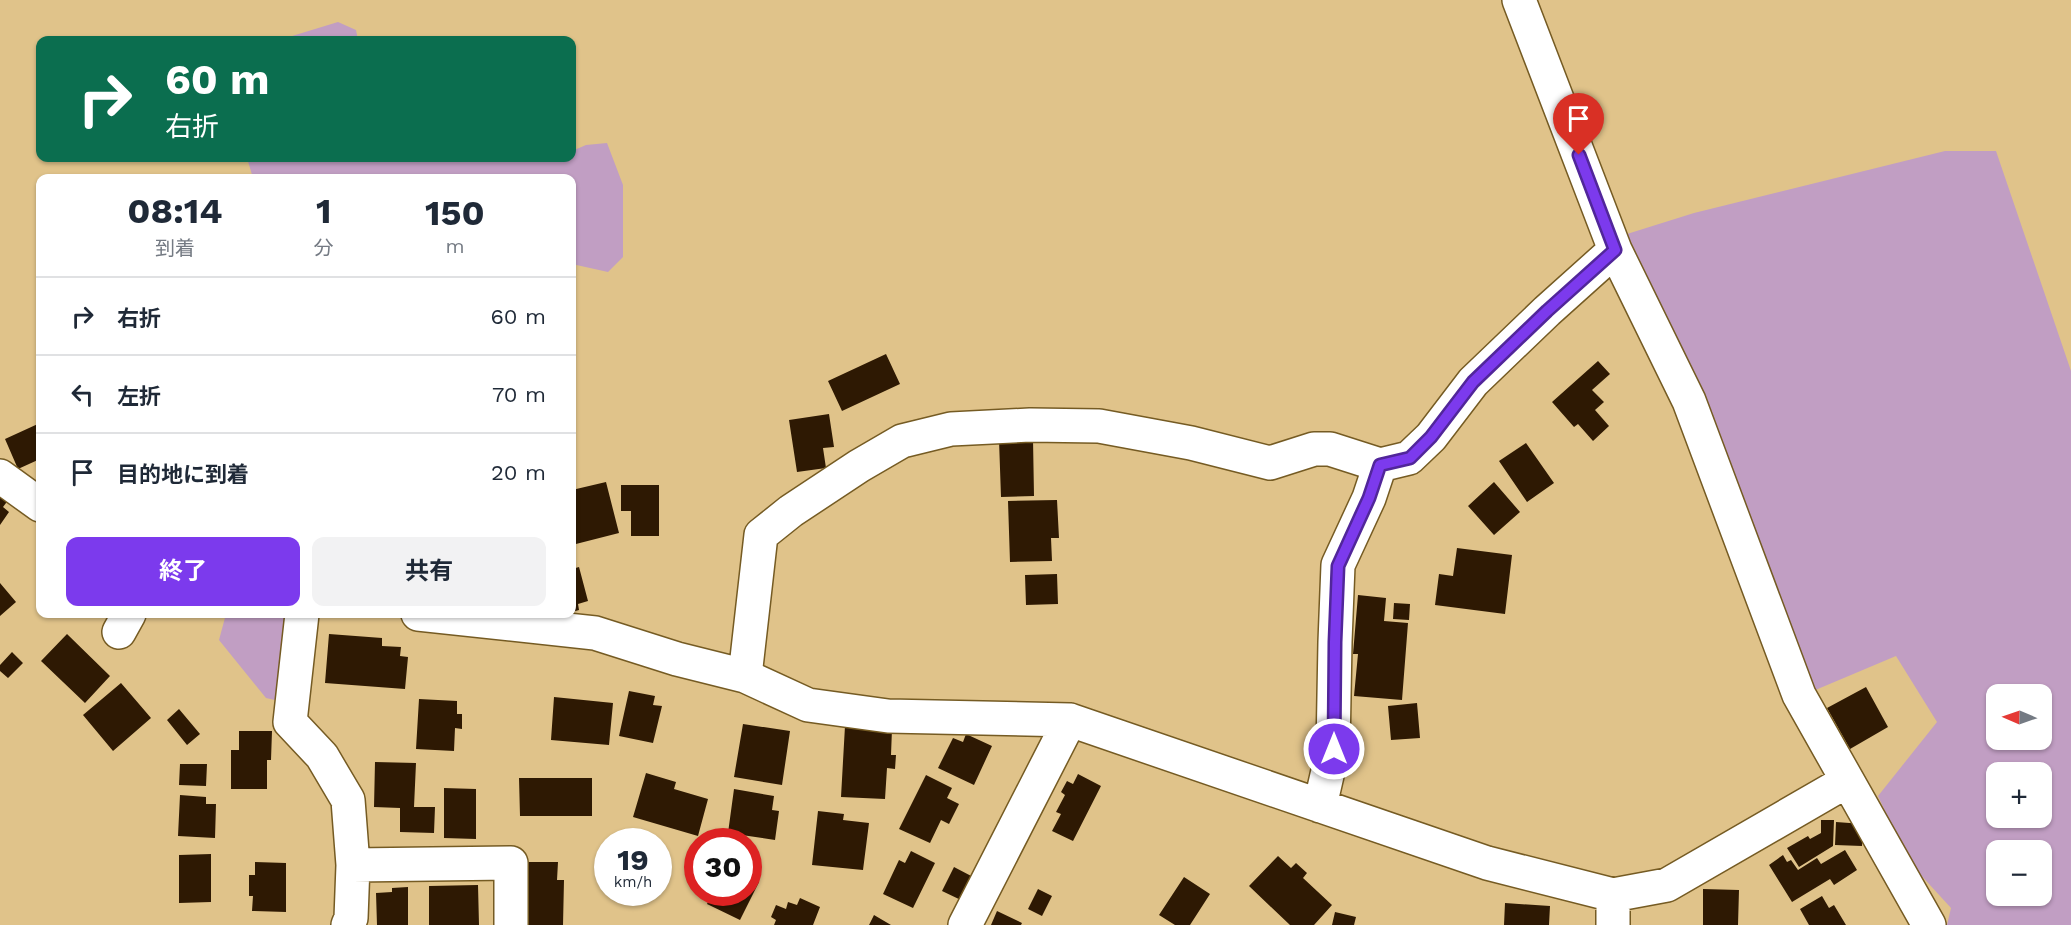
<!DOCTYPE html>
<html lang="ja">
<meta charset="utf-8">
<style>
body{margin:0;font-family:"Work Sans","Noto Sans JP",sans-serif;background:#f2f2f3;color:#1f2937;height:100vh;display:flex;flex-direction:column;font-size:22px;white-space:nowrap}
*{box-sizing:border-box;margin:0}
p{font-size:20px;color:#747a83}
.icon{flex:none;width:33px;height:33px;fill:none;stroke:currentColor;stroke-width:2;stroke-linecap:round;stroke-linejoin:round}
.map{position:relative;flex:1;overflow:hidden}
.sheet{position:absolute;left:36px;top:174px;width:540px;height:444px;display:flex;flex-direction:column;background:#fff;border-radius:12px;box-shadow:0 2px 4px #0004}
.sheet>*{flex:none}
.banner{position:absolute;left:36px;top:36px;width:540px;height:126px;border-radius:12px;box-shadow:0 2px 4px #0004;background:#0b6e4f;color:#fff;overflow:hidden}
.needle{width:39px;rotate:272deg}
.buttons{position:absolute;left:1986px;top:684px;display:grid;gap:12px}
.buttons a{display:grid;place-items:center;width:66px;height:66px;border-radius:12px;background:#fff;box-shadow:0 2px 4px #0004;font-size:30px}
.speed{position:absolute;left:594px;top:828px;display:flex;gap:12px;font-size:30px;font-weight:700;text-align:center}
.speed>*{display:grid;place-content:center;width:78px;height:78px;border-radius:50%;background:#fff;box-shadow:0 2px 4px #0004;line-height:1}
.speed small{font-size:15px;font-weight:400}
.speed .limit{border:9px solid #d22;background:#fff;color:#111}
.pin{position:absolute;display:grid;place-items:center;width:51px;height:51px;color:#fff;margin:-62px -26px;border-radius:50% 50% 50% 0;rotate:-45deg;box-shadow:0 0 6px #0007}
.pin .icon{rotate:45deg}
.me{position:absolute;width:66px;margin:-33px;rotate:0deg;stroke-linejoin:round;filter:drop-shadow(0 0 4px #0008)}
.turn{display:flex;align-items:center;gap:21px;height:126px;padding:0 30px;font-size:27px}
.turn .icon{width:78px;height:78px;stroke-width:2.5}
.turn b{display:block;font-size:42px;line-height:51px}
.eta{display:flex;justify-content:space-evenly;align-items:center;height:102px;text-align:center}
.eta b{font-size:36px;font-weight:700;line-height:42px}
.cta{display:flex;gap:12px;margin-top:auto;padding:12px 30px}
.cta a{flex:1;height:69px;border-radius:12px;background:#7c3aed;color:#fff;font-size:24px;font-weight:700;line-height:69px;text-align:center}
.cta a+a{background:#f2f2f3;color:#1f2937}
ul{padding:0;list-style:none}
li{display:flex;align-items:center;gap:18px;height:78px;padding:0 30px;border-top:2px solid #e0e1e3}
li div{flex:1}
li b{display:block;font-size:22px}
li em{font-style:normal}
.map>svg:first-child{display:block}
.green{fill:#c19ec3;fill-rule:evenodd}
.building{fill:#2e1903}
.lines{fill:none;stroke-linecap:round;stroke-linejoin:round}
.minor-casing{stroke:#755b23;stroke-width:36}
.minor{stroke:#fff;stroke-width:33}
.route-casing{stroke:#51269a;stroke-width:15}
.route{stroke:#7c3aed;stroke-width:10}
</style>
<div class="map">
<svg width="2071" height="925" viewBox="0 0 2071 925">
<rect width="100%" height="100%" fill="#e0c38a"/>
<path class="green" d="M 338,22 L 356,30 L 358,40 L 279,40 Z
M 607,143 L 623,185 L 623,257 L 608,272 L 572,264 L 572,178 L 253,178 L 247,158 L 572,158 L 572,151 L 586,145 Z
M 1945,151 L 1996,151 L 2071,371 L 2071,925 L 1947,925 L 1951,908 L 1908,861 L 1878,796 L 1937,722 L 1896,656 L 1813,691 L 1667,319 L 1627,234 L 1694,213 ZM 1996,694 L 2042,694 L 2042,740 L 1996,740 ZM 1996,772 L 2042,772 L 2042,818 L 1996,818 ZM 1996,850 L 2042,850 L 2042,896 L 1996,896 Z
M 226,614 L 284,614 L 292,617 L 279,701 L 266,698 L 219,640 Z"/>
<path class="building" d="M 886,354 L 900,384 L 842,411 L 828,381 Z
M 1598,361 L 1610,374 L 1592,390 L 1604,402 L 1595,410 L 1609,426 L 1593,441 L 1578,424 L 1574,427 L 1552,402 Z
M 829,414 L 834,447 L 823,448 L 826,468 L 797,472 L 789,420 Z
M 40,423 L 40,459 L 18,469 L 5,439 Z
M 1033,439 L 1034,496 L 1001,497 L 999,440 Z
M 1526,443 L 1554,483 L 1527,502 L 1499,461 Z
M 606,482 L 619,533 L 572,545 L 572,490 Z
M 1494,482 L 1520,512 L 1494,535 L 1468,506 Z
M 621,485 L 659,485 L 659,536 L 631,536 L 631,511 L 621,511 Z
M 0,493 L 9,499 L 3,507 L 9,512 L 0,525 Z
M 1057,500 L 1059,538 L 1051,538 L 1052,561 L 1010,562 L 1008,501 Z
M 1457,548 L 1512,555 L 1505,614 L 1435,605 L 1439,574 L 1453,576 Z
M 579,567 L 588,601 L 578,604 L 579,610 L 572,612 L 572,569 Z
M 1057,574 L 1058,604 L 1026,605 L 1025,575 Z
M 0,583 L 16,602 L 0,616 Z
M 1358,595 L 1386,598 L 1384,621 L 1408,623 L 1402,700 L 1354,696 L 1358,654 L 1353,654 Z
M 1394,603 L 1410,604 L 1409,620 L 1393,619 Z
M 67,634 L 110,676 L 85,703 L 41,661 Z
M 329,634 L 382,638 L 382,646 L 401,647 L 400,656 L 408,657 L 405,689 L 325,683 Z
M 12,652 L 23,663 L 8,678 L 0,671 L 0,665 Z
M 121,683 L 151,718 L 113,751 L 83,715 Z
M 1866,687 L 1888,727 L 1850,749 L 1827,708 Z
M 629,691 L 655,696 L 653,705 L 662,706 L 653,743 L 619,736 Z
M 554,697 L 613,703 L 609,745 L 551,740 Z
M 419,699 L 457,701 L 457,714 L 462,714 L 462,729 L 455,728 L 454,751 L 416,749 Z
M 1417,703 L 1420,738 L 1391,740 L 1388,706 Z
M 179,709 L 200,734 L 187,745 L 167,720 Z
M 743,724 L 790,731 L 782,785 L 734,777 Z
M 845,726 L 892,729 L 891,755 L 896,755 L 895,769 L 887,768 L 885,799 L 841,797 Z
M 239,731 L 272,731 L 271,760 L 267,760 L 267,789 L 231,789 L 231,750 L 239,750 Z
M 966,734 L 992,746 L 974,785 L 938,768 L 953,738 L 963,742 Z
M 375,762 L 416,763 L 414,807 L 435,807 L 434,833 L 400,832 L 400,808 L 374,807 Z
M 180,764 L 207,764 L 206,786 L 179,785 Z
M 646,773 L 676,782 L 674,789 L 708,799 L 698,836 L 633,817 Z
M 1078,774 L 1101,786 L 1073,841 L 1052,831 L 1061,814 L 1056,812 L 1065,795 L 1061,792 L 1067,781 L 1073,784 Z
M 926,775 L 952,788 L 947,798 L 959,804 L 949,824 L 941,820 L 930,843 L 899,829 Z
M 519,778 L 592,778 L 592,816 L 520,816 Z
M 444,788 L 476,789 L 476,839 L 444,838 Z
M 734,789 L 774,796 L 772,810 L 779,811 L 775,840 L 728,833 Z
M 180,795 L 206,797 L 206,804 L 216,804 L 215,838 L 178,836 Z
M 818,811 L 844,814 L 843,820 L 869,823 L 863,870 L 812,865 Z
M 1821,820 L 1834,820 L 1833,846 L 1799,867 L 1787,848 L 1808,836 L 1810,839 L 1821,833 Z
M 1836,822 L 1863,824 L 1862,846 L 1835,845 Z
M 1845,850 L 1857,870 L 1834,885 L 1830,879 L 1792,902 L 1769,865 L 1783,855 L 1787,862 L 1791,860 L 1798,870 L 1817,858 L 1821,864 Z
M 911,851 L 935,863 L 913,908 L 883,894 L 899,860 L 905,863 Z
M 211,854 L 211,902 L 179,903 L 179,855 Z
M 1278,856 L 1291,868 L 1296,863 L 1307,873 L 1303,878 L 1332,905 L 1314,925 L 1290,925 L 1249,886 Z
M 255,862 L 286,863 L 286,912 L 252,911 L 253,896 L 249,896 L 249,875 L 255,875 Z
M 529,862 L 558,862 L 557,880 L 564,880 L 563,925 L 527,925 Z
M 954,867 L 975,878 L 963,901 L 942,891 Z
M 748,877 L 759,882 L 740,920 L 707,904 L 713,892 L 748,892 Z
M 1184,877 L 1210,894 L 1190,925 L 1175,925 L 1159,915 Z
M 478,885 L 479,925 L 429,925 L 429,886 Z
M 408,887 L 408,925 L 377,925 L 376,893 L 392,892 L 392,888 Z
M 1038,889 L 1052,896 L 1042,916 L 1028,909 Z
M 1703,889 L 1739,890 L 1738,925 L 1703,925 Z
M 1822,896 L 1829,908 L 1834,905 L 1846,925 L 1809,925 L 1800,909 Z
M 800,898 L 820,907 L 813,925 L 774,925 L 776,920 L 771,917 L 776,905 L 786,909 L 788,902 L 797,905 Z
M 1505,903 L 1550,906 L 1549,925 L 1504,925 Z
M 997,911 L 1022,923 L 1021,925 L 991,925 Z
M 1335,912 L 1356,917 L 1354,925 L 1332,925 Z
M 874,915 L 891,925 L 869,925 Z"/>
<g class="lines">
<g class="minor-casing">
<path id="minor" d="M 1519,0 L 1615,250 L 1689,401 L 1799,695 L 1929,925
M 0,476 L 40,505
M 302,614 L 290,722 L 322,756 L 348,800 L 353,865 L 351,918 L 348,925
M 418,614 L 595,633 L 677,659 L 745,676 L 808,705 L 888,716 L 1070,720 L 1487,863 L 1613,895 L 1667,885 L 1847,781
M 119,632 L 129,614
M 745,676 L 761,535 L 791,511 L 859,466 L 902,441 L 951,429 L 1030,425 L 1099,426 L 1191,443 L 1270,463 L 1314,449 L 1330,449 L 1380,465 L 1409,458 L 1431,437 L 1473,382 L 1547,311 L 1615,250
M 1320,806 L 1333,749 L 1335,642 L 1338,565 L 1369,498 L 1380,465
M 353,865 L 511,863 L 511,925
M 965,925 L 1070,720
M 1613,925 L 1613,895"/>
</g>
<use href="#minor" class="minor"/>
</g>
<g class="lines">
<g class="route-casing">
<path id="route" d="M 1334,749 L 1335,642 L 1338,566 L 1369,498 L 1380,465 L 1410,458 L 1431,437 L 1473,382 L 1547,311 L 1615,250 L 1579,155"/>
</g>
<use href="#route" class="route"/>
</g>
</svg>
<div class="buttons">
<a><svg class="needle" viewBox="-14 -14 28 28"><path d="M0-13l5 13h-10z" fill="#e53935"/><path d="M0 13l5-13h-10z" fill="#747a83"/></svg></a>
<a>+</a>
<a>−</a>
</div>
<div class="speed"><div>19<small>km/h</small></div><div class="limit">30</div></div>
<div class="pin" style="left:1579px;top:155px;background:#d93025"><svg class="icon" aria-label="arrive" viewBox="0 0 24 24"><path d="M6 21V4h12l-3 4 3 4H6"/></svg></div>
<svg class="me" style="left:1334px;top:749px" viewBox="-20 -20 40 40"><circle r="17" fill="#7c3aed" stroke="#fff" stroke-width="3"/><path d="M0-11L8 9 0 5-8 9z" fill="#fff"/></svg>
<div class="banner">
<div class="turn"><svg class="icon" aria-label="right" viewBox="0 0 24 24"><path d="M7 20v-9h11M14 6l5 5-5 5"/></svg><div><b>60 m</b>右折</div></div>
</div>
<section class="sheet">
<div class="eta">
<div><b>08:14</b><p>到着</p></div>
<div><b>1</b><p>分</p></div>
<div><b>150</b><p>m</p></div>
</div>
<ul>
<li><svg class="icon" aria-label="right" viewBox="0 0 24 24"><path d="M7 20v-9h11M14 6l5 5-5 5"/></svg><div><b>右折</b></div><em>60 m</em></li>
<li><svg class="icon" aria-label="left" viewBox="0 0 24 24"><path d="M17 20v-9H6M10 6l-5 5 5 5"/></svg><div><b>左折</b></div><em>70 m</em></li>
<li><svg class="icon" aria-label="arrive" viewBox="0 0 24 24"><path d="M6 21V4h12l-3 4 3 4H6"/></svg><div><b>目的地に到着</b></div><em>20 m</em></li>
</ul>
<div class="cta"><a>終了</a><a>共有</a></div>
</section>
</div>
